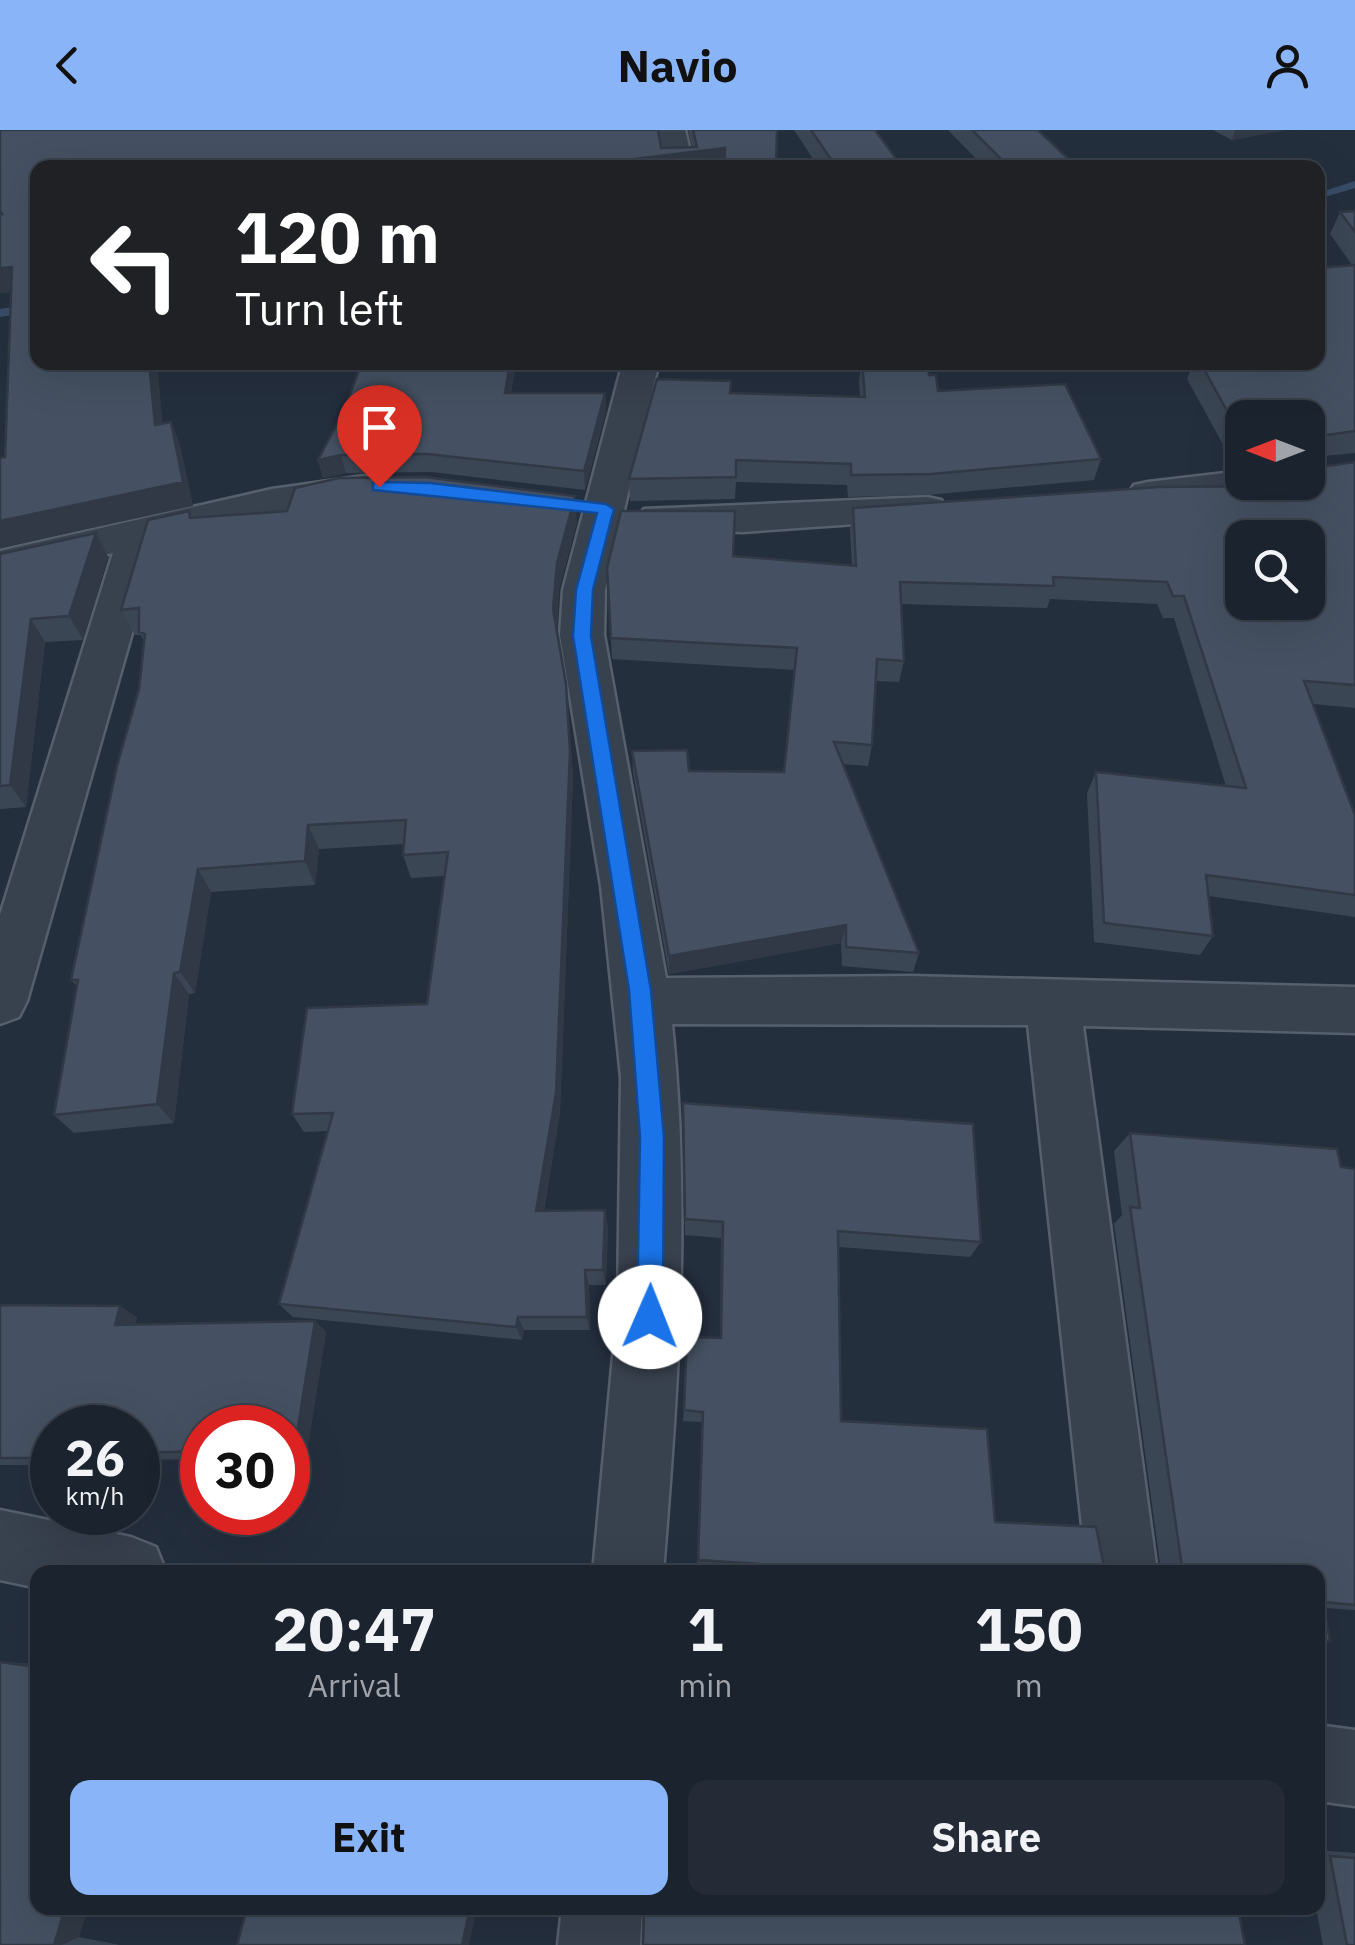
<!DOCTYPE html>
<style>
body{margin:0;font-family:"IBM Plex Sans",sans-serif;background:#242b36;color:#f1f3f6;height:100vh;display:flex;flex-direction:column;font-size:38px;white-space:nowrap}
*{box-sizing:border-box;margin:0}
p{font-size:32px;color:#a0a4aa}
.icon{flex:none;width:55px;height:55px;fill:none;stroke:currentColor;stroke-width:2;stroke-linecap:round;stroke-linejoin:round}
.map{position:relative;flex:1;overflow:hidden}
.sheet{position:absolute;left:30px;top:1435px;width:1295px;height:350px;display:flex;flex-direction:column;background:#1b232e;border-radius:20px;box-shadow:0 10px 40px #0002,0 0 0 2px #39404a}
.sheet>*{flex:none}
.hud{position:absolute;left:30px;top:30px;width:1295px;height:210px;border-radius:20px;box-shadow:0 10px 40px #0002,0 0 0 2px #39404a;background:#202124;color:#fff;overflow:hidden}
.needle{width:65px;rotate:270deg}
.tools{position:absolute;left:1225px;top:270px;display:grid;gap:20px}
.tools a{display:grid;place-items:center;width:100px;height:100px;border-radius:20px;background:#1b232e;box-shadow:0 10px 40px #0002,0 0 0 2px #39404a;font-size:50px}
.speed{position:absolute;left:30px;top:1275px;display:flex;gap:20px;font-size:50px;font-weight:700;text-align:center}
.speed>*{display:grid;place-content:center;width:130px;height:130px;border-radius:50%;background:#1b232e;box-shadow:0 10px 40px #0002,0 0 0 2px #39404a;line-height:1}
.speed small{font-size:25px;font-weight:400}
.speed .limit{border:15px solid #d22;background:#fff;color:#111}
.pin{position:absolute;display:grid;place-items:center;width:85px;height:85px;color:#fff;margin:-102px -42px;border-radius:50% 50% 50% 0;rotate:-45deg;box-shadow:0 0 10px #0007}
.pin .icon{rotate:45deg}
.me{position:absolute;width:110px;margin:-55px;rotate:1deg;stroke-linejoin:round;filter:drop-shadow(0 0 8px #0008)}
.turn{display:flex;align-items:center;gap:35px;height:210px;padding:0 40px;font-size:45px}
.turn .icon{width:130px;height:130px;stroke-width:2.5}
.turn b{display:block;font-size:70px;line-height:85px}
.eta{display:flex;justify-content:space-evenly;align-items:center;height:170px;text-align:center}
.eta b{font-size:60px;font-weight:700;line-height:70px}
.primary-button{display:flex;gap:20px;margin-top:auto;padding:20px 40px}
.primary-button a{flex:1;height:115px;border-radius:20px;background:#8ab4f8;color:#111;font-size:40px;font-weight:700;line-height:115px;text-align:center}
.primary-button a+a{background:#242b36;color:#f1f3f6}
header{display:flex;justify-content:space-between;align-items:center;height:130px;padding:0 40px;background:#8ab4f8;color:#111;font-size:45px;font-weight:700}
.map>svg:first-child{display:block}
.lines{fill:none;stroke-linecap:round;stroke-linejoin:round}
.stream{fill:#394c67;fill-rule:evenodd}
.minor-casing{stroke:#565f6c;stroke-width:5}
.minor{fill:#38414e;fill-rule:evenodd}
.wall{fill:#3b4654}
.shaded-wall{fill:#303945}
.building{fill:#455162;stroke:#303945;stroke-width:2.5;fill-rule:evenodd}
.route{fill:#1a73e8;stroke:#114b97;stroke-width:2.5}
</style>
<header><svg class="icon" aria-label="back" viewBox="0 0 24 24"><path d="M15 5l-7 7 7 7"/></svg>Navio<svg class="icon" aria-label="person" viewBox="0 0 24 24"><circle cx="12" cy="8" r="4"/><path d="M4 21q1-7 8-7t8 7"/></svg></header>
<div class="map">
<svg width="1355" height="1815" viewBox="0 0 1355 1815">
<rect width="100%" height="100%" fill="#242f3e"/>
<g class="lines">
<path class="stream" d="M 1355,51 L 1355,58 L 1318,69 L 1318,63 Z
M 38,173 L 38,181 L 0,187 L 0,179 Z"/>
<g class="minor-casing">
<path id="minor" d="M 657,0 L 685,0 L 694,38 L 664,38 Z
M 623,232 L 659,232 L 605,460 L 604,505 L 666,848 L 911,846 L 1355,857 L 1355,903 L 1083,896 L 1157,1442 L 1087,1442 L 1028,895 L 672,894 C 691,1077 678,1259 663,1442 L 593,1442 L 618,1172 L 621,947 L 601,756 L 560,505 L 563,460 Z
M 1242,341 L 1242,352 L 1268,352 L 1263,360 L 1148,376 L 1134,373 L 1128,364 L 1134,355 L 1148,352 Z
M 364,346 L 378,349 L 384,358 L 378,367 L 272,384 L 158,412 L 27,871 L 19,887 L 0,894 L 0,785 L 113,423 L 0,447 L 0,421 L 272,359 Z
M 927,367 L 941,370 L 947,379 L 941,388 L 742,402 L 644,397 L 638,388 L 644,379 Z
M 0,1380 L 131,1407 L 156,1417 L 166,1442 L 38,1442 L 38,1458 L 0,1450 Z
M 1318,1595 L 1355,1600 L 1355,1676 L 1318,1671 Z
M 562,1778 L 642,1778 L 640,1815 L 558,1815 Z"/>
</g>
<use href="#minor" class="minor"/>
</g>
<path class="wall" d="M 0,0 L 661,18 L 692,17 L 688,0 L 777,0 L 776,38 L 38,38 L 38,232 L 157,232 L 162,294 L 171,292 L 180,316 L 193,376 L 5,327 L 11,162 L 0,163 L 1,84 Z
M 794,0 L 875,0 L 903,38 L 819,38 Z
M 948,0 L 1038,0 L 1078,38 L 985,38 Z
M 1213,0 L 1285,0 L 1232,10 Z
M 1355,81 L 1355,323 L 1315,327 L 1312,333 L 1320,337 L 1355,332 L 1355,578 L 1313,574 L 1355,685 L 1355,787 L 1209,766 L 1213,806 L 1200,825 L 1094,812 L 1087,663 L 1096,642 L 1226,656 L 1174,488 L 1163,488 L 1157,474 L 1050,469 L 1047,478 L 901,474 L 904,531 L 899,552 L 876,551 L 872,615 L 868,636 L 843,634 L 919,823 L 913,842 L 842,836 L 841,813 L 669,844 L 633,642 L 632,621 L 689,641 L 784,642 L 795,540 L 612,529 L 607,438 L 733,426 L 852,435 L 850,400 L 853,378 L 1257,356 L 1259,352 L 1308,352 L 1242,288 L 1242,338 L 1236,338 L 1187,249 L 1194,232 L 1318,232 L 1352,135 L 1330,104 L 1340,82 Z
M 516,232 L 511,263 L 605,263 L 606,281 L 585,360 L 431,342 L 346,343 L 323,348 L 318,330 Z
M 861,232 L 929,245 L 938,261 L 1101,329 L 1094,350 L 927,365 L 848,367 L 847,355 L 736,352 L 735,369 L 630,371 L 629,349 L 730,263 L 860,267 L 859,252 Z
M 189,381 L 192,388 L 577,392 L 559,459 L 557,499 L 568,579 L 573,646 L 560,982 L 544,1081 L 608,1096 L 606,1155 L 589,1155 L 590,1200 L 524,1200 L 522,1210 L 293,1187 L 279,1174 L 327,1001 L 304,1002 L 292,984 L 427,874 L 444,746 L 411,748 L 403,725 L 404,714 L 319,719 L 315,755 L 211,762 L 195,863 L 189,864 L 174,993 L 74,1003 L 54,985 L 77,856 L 71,850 L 139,559 L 144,511 L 141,505 L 135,505 L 121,480 Z
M 96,403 L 108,427 L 83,510 L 45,512 L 26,677 L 0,679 L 0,424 Z
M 683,973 L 981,1112 L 970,1127 L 839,1117 L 841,1291 L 995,1392 L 1105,1441 L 1161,1441 L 1114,1094 L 1122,1085 L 1114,1021 L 1130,1003 L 1355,1039 L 1355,1480 L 1324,1478 L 1330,1511 L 1318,1511 L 1318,1442 L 810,1442 L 697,1435 L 702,1292 L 683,1291 L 684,1280 L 720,1208 L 721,1108 L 685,1105 Z
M 0,1175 L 137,1187 L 135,1194 L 315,1191 L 326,1202 L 300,1366 L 288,1366 L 288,1298 L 202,1298 L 202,1329 L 138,1330 L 138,1298 L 52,1298 L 52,1335 L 0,1335 Z
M 0,1532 L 38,1534 L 38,1778 L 88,1778 L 79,1807 L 120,1815 L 0,1815 Z
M 1318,1720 L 1355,1723 L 1355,1815 L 1323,1815 L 1316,1778 L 1318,1778 Z"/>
<path class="shaded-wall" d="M 1235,0 L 1285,0 L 1232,10 Z
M 725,18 L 725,38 L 562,38 Z
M 12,137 L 23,160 L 0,163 L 0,138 Z
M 149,232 L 157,232 L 165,319 L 155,295 Z
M 510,232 L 516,232 L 507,281 L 505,263 Z
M 605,263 L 606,281 L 585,360 L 584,341 Z
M 171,292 L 180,316 L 193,376 L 0,418 L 0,391 Z
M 341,325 L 346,343 L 323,348 L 318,330 Z
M 575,366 L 577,392 L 559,459 L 556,505 L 553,479 L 557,433 Z
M 96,403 L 108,427 L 83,510 L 69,486 Z
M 31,489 L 45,512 L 26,677 L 10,655 Z
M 566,554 L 573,646 L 560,982 L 541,1097 L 536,1081 Z
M 308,695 L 319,719 L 315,755 L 305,731 Z
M 198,739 L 211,762 L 195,863 L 180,842 Z
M 846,795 L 841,813 L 669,844 L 669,826 Z
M 174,843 L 189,864 L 174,993 L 157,974 Z
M 605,1080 L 608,1096 L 606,1155 L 603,1140 Z
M 585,1140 L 589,1155 L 590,1200 L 587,1187 Z
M 120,1176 L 137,1187 L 132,1205 L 115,1195 Z
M 518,1187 L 524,1200 L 522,1210 L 516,1197 Z
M 315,1191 L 326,1202 L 300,1366 L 288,1360 Z
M 65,1778 L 88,1778 L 79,1807 L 62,1815 L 54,1815 Z
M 470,1778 L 477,1778 L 469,1815 L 462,1815 Z"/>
<path class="building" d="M 0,0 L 658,0 L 661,18 L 697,17 L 693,0 L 777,0 L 776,38 L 724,38 L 725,18 L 562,38 L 284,38 L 283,34 L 226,38 L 38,38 L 38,232 L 149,232 L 155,295 L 171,292 L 183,352 L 0,391 L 0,328 L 5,327 L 12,137 L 0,138 L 0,84 L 2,84 L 0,80 Z
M 811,0 L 875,0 L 903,38 L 837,38 Z
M 972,0 L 1038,0 L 1078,38 L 1010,38 Z
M 1355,81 L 1355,102 L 1340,82 Z
M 1355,135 L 1355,301 L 1319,306 L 1316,326 L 1308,328 L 1308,288 L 1242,288 L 1242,308 L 1200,232 L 1318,232 L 1318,138 Z
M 362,232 L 510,232 L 505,263 L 605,263 L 584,341 L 427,324 L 341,325 L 318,330 L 343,283 Z
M 862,232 L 927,232 L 929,245 L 936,245 L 938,261 L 1065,254 L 1101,329 L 931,344 L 851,345 L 851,334 L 736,330 L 736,347 L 629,349 L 657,249 L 731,251 L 730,263 L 865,267 Z
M 1308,331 L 1320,337 L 1355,332 L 1355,555 L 1304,551 L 1355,685 L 1355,765 L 1206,745 L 1213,806 L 1104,793 L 1096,642 L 1246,658 L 1184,466 L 1173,466 L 1167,452 L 1053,447 L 1054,456 L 900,452 L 904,531 L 877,529 L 872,615 L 834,612 L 919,823 L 846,817 L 846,795 L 669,826 L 632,621 L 687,620 L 689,641 L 784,642 L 797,518 L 611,508 L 607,438 L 621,381 L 735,381 L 733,426 L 856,436 L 853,378 L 1159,357 L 1269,356 L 1267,352 L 1308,352 ZM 1242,408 L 1308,408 L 1308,472 L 1242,472 Z
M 425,347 L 575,366 L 557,433 L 553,479 L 566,554 L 570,622 L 556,963 L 536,1081 L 605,1080 L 603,1140 L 585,1140 L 587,1187 L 518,1187 L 516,1197 L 279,1174 L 333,983 L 292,984 L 307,878 L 427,874 L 448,722 L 403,725 L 406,690 L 308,695 L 305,731 L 198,739 L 180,842 L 174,843 L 157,974 L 54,985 L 78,850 L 71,850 L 117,636 L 139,559 L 145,504 L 139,502 L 139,478 L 121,480 L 148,390 L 189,381 L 190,388 L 287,381 L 295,358 L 339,348 Z
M 96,403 L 69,486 L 31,489 L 10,655 L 0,656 L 0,424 Z
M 683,973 L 973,994 L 981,1112 L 838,1101 L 841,1291 L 987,1299 L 995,1392 L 1096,1397 L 1105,1441 L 1178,1441 L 1182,1437 L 1130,1077 L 1140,1078 L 1130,1003 L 1337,1019 L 1341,1037 L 1355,1039 L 1355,1475 L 1323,1472 L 1330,1511 L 1318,1510 L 1318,1442 L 854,1442 L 853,1440 L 698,1430 L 703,1282 L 684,1280 L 687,1207 L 721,1208 L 723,1092 L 685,1089 Z
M 0,1175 L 120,1176 L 115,1195 L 315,1191 L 288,1359 L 288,1298 L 202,1298 L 202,1321 L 138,1323 L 138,1298 L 52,1298 L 52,1328 L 0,1328 Z
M 0,1532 L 38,1537 L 38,1778 L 65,1778 L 54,1815 L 0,1815 Z
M 1330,1726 L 1355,1728 L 1355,1815 L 1347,1815 Z
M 247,1778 L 470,1778 L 462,1815 L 237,1815 Z
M 644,1778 L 1238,1778 L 1245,1815 L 643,1815 Z"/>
<path class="route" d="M 379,352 L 431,353 L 606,374 L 614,379 L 593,460 L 591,506 L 651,860 L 664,1007 L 663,1187 L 659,1196 L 650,1200 L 641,1196 L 637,1187 L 640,1007 L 629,860 L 573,506 L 576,460 L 597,383 L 373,360 L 373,353 Z"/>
</svg>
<div class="tools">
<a><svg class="needle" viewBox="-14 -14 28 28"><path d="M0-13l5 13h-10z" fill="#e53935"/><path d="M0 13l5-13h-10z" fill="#a0a4aa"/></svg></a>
<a><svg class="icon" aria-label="search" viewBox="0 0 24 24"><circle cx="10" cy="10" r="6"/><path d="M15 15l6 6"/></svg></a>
</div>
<div class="speed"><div>26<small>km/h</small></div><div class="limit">30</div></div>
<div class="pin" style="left:379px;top:357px;background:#d93025"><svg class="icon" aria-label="arrive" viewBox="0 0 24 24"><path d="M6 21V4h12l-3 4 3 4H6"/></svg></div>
<svg class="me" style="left:650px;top:1187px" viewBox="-20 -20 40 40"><circle r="19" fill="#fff"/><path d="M0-13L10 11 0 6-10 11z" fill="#1a73e8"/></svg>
<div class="hud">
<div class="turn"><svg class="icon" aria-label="left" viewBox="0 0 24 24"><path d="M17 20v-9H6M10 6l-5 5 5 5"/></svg><div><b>120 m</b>Turn left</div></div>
</div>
<section class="sheet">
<div class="eta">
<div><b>20:47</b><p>Arrival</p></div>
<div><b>1</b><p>min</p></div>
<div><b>150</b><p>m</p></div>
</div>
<div class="primary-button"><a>Exit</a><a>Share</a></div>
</section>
</div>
